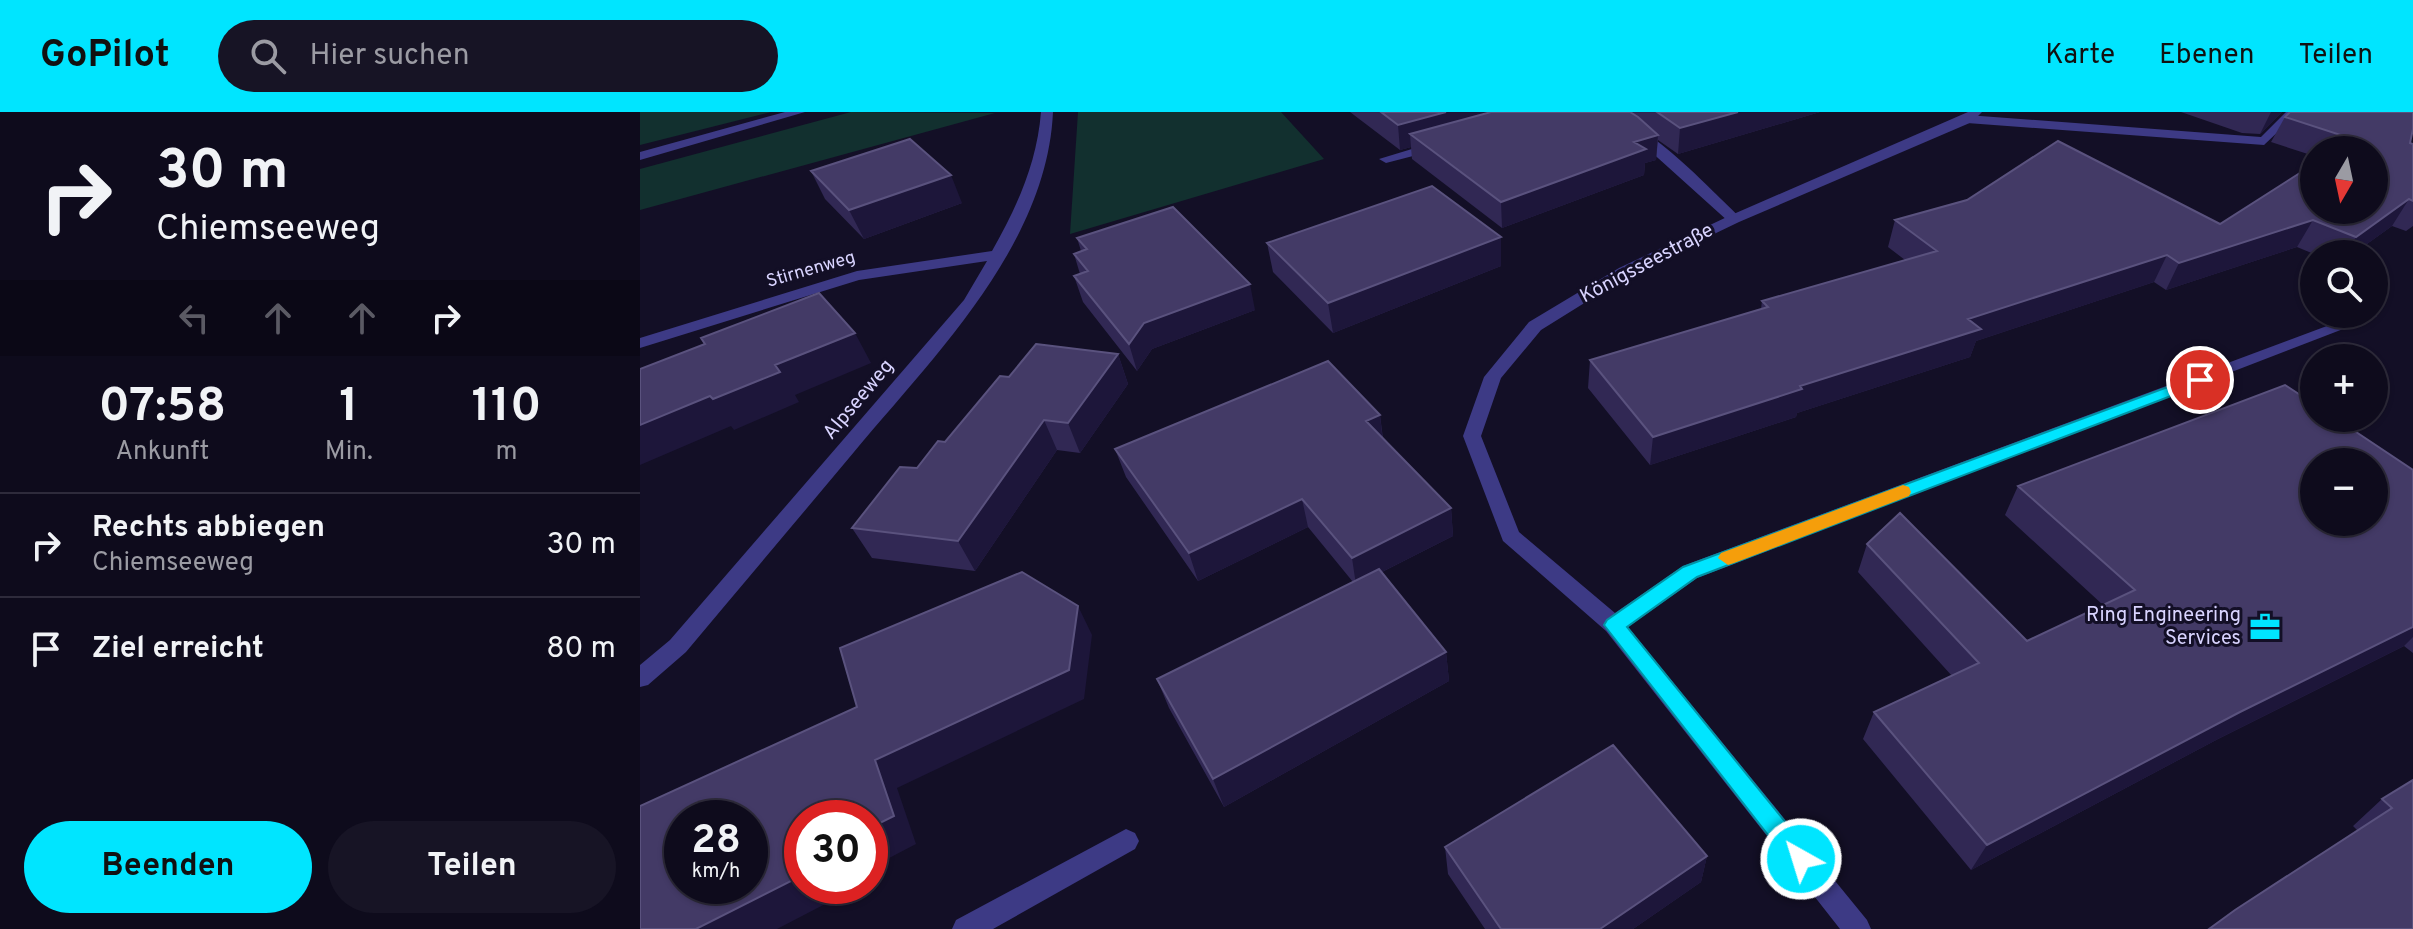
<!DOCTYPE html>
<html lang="de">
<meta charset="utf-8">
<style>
body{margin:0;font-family:Overpass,sans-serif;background:#171425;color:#f1f3f6;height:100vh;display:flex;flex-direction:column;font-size:30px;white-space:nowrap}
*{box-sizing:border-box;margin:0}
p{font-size:26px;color:#9b9ba3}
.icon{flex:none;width:44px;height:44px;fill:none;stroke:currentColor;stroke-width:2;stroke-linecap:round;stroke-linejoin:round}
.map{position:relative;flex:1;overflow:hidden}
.details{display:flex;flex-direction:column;background:#0e0b1c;width:640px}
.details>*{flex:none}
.guide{background:#0e0b1c;color:#f1f3f6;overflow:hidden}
.needle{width:52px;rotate:189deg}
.fabs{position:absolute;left:1660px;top:24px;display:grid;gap:16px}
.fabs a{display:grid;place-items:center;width:88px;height:88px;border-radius:50%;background:#0e0b1c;box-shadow:0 2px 6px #0004,0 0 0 2px #2e2b3b;font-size:40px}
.speed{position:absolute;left:24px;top:688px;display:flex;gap:16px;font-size:40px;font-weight:700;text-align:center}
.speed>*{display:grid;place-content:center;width:104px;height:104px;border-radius:50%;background:#0e0b1c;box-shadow:0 2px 6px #0004,0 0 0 2px #2e2b3b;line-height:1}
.speed small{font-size:20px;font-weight:400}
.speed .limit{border:12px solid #d22;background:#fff;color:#111}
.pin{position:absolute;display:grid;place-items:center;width:68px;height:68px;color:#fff;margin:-34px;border:4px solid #fff;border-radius:50%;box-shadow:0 2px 8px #0007}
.me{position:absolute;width:88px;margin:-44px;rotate:321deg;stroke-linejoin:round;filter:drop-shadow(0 0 6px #0008)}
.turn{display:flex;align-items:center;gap:28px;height:168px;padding:0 24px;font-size:36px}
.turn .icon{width:104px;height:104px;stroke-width:2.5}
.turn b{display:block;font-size:56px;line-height:68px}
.lanes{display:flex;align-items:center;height:76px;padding:0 24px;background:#0003;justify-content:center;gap:40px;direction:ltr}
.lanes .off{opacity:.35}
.eta{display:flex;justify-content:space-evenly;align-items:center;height:136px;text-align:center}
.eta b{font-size:48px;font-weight:700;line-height:56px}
.button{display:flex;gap:16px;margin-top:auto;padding:16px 24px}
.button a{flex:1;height:92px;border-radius:48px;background:#00e5ff;color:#111;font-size:32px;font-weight:700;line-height:92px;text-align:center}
.button a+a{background:#171425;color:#f1f3f6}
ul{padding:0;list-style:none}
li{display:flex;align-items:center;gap:24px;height:104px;padding:0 24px;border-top:2px solid #2e2b3b}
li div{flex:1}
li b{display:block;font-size:30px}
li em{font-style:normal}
header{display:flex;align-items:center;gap:48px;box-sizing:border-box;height:112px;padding:0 40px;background:#00e5ff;color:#111}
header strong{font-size:38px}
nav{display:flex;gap:44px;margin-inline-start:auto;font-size:28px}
.search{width:560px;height:72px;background:#171425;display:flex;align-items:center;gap:20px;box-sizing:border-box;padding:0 28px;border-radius:44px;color:#9b9ba3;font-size:30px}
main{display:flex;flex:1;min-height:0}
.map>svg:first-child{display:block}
.green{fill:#12302f}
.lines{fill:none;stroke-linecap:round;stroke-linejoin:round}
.service{fill:#3d3a85;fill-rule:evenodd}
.minor{fill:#3d3a85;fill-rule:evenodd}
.tertiary{fill:#3d3a85;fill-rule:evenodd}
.wall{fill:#312854}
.shaded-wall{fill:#1d163a}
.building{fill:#433a66;stroke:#5a527e;stroke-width:2;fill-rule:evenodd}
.route{fill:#00e5ff;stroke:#0095a6;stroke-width:2}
.slow{fill:#f59e0b}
.labels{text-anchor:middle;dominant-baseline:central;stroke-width:6;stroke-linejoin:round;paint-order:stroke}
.far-street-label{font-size:18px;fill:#d9d4ff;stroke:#130f26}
.street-label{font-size:20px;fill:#d9d4ff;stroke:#130f26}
.poi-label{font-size:20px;fill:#d9d4ff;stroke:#130f26;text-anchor:end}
</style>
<header>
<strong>GoPilot</strong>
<div class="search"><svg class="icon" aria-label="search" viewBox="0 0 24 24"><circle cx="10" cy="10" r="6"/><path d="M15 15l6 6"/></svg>Hier suchen</div>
<nav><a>Karte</a><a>Ebenen</a><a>Teilen</a></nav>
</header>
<main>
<section class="details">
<div class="guide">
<div class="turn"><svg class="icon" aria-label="right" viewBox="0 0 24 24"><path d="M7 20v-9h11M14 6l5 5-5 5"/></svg><div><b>30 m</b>Chiemseeweg</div></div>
<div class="lanes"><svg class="icon off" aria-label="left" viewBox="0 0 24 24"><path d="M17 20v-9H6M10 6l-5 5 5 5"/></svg><svg class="icon off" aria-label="ahead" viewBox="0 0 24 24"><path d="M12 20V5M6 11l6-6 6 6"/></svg><svg class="icon off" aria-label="ahead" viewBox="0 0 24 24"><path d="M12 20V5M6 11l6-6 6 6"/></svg><svg class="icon" aria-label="right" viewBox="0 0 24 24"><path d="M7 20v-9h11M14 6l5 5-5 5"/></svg></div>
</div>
<div class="eta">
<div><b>07:58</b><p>Ankunft</p></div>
<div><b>1</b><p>Min.</p></div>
<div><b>110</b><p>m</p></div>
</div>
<ul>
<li><svg class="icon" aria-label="right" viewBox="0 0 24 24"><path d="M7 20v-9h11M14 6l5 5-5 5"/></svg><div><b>Rechts abbiegen</b><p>Chiemseeweg</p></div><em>30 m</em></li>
<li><svg class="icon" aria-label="arrive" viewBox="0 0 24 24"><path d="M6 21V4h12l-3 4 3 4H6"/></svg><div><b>Ziel erreicht</b></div><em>80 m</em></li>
</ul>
<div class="button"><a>Beenden</a><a>Teilen</a></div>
</section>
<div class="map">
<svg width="1773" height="817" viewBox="0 0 1773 817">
<rect width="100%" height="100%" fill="#130f26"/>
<path class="green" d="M 0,0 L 131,0 L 0,33 Z
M 211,0 L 355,1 L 0,98 L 0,57 Z
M 438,0 L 641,0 L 684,47 L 430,122 Z"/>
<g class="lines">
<path class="service" d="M 953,0 C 1001,0 1064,72 1099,104 L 1099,110 L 1089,110 L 998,28 Z
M 1646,0 L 1659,0 L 1624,33 L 1327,11 L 1321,7 L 1327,3 L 1621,25 Z
M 795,30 L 800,31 L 800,37 L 746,51 L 739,47 Z"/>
<path class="minor" d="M 401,0 L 413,0 C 407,133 294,244 214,340 C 158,407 102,473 46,540 L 8,573 L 0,575 L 0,553 L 30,528 L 324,188 L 347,149 L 219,168 L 0,236 L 0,226 L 217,159 L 352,139 C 377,95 397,51 401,0 Z
M 1328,0 L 1342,0 L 1332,10 L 1099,110 L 991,162 L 901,218 L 861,266 L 841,324 L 879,420 L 975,501 L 1043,454 L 1719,202 L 1734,200 L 1737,204 L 1057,466 L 988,515 L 1227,808 L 1231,817 L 1200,817 L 966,519 L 863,429 L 823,324 L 844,265 L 889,210 L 979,156 L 1089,104 Z
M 486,717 L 495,721 L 499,729 L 495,737 L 353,817 L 312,817 L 316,808 Z"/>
<path class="tertiary" d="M 145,0 L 165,0 L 0,48 L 0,40 Z"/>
</g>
<path class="wall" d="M 710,0 L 1180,0 L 1038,42 L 1018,28 L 1016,48 L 1005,51 L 1004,63 L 862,116 L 772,47 L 771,35 L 760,38 Z
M 1541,0 L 1642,0 L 1620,22 L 1602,21 Z
M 1645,5 L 1773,32 L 1773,114 L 1766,119 L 1752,114 L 1713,142 L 1674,142 L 1657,135 L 1526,178 L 1514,170 L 1336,229 L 1330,245 L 1157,301 L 1156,305 L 1010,353 L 948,276 L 950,248 L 1121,197 L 1122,189 L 1265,148 L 1248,135 L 1255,108 L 1580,112 L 1734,38 L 1674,38 L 1674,44 L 1631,30 Z
M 171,59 L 322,91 L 224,127 L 185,87 Z
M 861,125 L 861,154 L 693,221 L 633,160 L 627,131 Z
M 437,126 L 615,198 L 512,237 L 497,259 L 443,190 L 434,164 L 440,162 L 434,142 L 441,139 Z
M 478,242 L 488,272 L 440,341 L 417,338 L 335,459 L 232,446 L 212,416 L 305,330 L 369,265 Z
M 740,303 L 743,327 L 811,396 L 813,424 L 742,460 L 806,540 L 809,569 L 584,695 L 529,596 L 517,567 L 713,470 L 668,415 L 558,469 L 486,365 L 475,337 Z
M 1773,358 L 1773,541 L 1764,534 L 1578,627 L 1331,758 L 1223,627 L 1234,600 L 1312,564 L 1218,460 L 1227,432 L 1387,529 L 1463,493 L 1365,403 L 1378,374 Z
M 1773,668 L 1773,817 L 1717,718 L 1713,714 L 1742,687 Z
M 805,735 L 1067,744 L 1061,770 L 993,817 L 845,817 L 808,762 Z"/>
<path class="shaded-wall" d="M 806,0 L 900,0 L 770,22 L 771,35 L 760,38 L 758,13 Z
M 1098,0 L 1180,0 L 1038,42 L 1040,16 Z
M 1631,0 L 1642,0 L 1620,22 Z
M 1018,23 L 1016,48 L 1005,51 L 1004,63 L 862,116 L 861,90 L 994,30 Z
M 311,63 L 322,91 L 224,127 L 209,98 Z
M 1769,87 L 1752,114 L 1713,142 L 1706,142 L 1716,125 Z
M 1673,108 L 1657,135 L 1526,178 L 1539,151 Z
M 861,125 L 861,154 L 693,221 L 688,191 Z
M 1527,143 L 1514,170 L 1336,229 L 1330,245 L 1157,301 L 1156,305 L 1010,353 L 1013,325 L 1160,274 L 1328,207 Z
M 610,172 L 615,198 L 512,237 L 497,259 L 489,232 L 504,211 Z
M 215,221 L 231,251 L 155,283 L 159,290 L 94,318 L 91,314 L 0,353 L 0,313 L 135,253 Z
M 478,242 L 488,272 L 440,341 L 428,311 Z
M 740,303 L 743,331 L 726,309 Z
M 404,308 L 417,338 L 335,459 L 318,429 Z
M 662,387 L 668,415 L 558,469 L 549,441 Z
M 811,396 L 813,424 L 716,473 L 712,446 Z
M 438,494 L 452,523 L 444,587 L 257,676 L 276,732 L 230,756 L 230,716 L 235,648 Z
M 1773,515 L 1773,525 L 1764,534 L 1578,627 L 1331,758 L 1347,733 L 1600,600 Z
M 806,540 L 809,569 L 584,695 L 573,667 Z
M 1067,744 L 1061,770 L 993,817 L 960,817 Z
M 162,750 L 162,774 L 194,774 L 186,778 L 189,790 L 137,817 L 56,817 Z"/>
<path class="building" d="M 741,0 L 806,0 L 758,13 Z
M 851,0 L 990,0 L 998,5 L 1018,23 L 994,30 L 1006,37 L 861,90 L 770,22 Z
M 1017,0 L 1098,0 L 1040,16 Z
M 1650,0 L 1773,0 L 1773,17 L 1770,31 L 1773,32 L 1773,89 L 1769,87 L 1716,125 L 1673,108 L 1539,151 L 1527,143 L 1328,207 L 1341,217 L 1160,274 L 1162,277 L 1013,325 L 950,248 L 1128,195 L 1122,189 L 1297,139 L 1255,108 L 1327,88 L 1418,29 L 1580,112 L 1674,52 L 1674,98 L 1734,98 L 1734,38 L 1695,38 L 1713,27 L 1645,5 Z
M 270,27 L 311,63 L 209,98 L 171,59 Z
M 792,74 L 861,125 L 688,191 L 627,131 Z
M 533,95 L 610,172 L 504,211 L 489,232 L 434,164 L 448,159 L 434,142 L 447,137 L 437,126 Z
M 179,181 L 215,221 L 135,253 L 140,260 L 73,287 L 70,284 L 0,313 L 0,257 L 65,232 L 61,226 Z
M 396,232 L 478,242 L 428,311 L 404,308 L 318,429 L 212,416 L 260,355 L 277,356 L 298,329 L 305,330 L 360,264 L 369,265 Z
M 688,249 L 740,303 L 726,309 L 811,396 L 712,446 L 662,387 L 549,441 L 475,337 Z
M 1645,273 L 1674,292 L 1674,306 L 1695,306 L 1773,358 L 1773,515 L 1600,600 L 1347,733 L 1234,600 L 1339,551 L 1227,432 L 1260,401 L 1387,529 L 1495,478 L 1378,374 ZM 1674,350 L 1734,350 L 1734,410 L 1674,410 Z
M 739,457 L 806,540 L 573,667 L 517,567 Z
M 382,460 L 438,494 L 429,558 L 235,648 L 254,704 L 230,716 L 230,706 L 162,706 L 162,750 L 159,752 L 161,764 L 56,817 L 0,817 L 0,694 L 217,595 L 200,536 ZM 42,706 L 110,706 L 110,774 L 42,774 Z
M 973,633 L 1067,744 L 960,817 L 861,817 L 805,735 Z
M 1773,668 L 1773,817 L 1569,817 L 1595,798 L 1752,696 L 1742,687 Z"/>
<path class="route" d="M 1560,263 L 1565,264 L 1565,271 L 1057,465 L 987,515 L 1169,739 L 1173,747 L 1169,755 L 1161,758 L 1153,755 L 964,513 L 967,508 L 1043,455 Z"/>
<path class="slow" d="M 1263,373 L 1269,375 L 1271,380 L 1269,384 L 1094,451 L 1088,453 L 1078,446 L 1081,441 Z"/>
<defs>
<g id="office-bare" transform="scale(2.4)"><path d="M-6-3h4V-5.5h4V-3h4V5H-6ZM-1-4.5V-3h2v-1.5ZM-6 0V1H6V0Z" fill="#00e5ff" stroke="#130f26" stroke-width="2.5" paint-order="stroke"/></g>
</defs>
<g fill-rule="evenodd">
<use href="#office-bare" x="1625" y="515"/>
</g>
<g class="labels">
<g class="far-street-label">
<text transform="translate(171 158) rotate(-16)">Stirnenweg</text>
</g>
<g class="street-label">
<text transform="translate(1007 152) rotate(-28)">Königsseestraße</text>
<text transform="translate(219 288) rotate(-50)">Alpseeweg</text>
</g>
<g class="poi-label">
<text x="1601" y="504">Ring Engineering<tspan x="1601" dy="23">Services</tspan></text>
</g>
</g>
</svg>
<div class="fabs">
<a><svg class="needle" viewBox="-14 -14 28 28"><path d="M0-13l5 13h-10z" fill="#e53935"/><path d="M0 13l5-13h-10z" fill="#9b9ba3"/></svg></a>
<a><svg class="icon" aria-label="search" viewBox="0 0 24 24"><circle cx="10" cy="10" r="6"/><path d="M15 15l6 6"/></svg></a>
<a>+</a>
<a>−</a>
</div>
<div class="speed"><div>28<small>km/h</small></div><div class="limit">30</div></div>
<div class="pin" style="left:1560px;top:268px;background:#d93025"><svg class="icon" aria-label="arrive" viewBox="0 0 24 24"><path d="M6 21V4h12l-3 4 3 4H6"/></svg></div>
<svg class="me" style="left:1161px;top:747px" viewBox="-20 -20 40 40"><circle r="17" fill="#00e5ff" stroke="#fff" stroke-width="3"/><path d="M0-11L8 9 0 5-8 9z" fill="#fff"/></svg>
</div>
</main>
